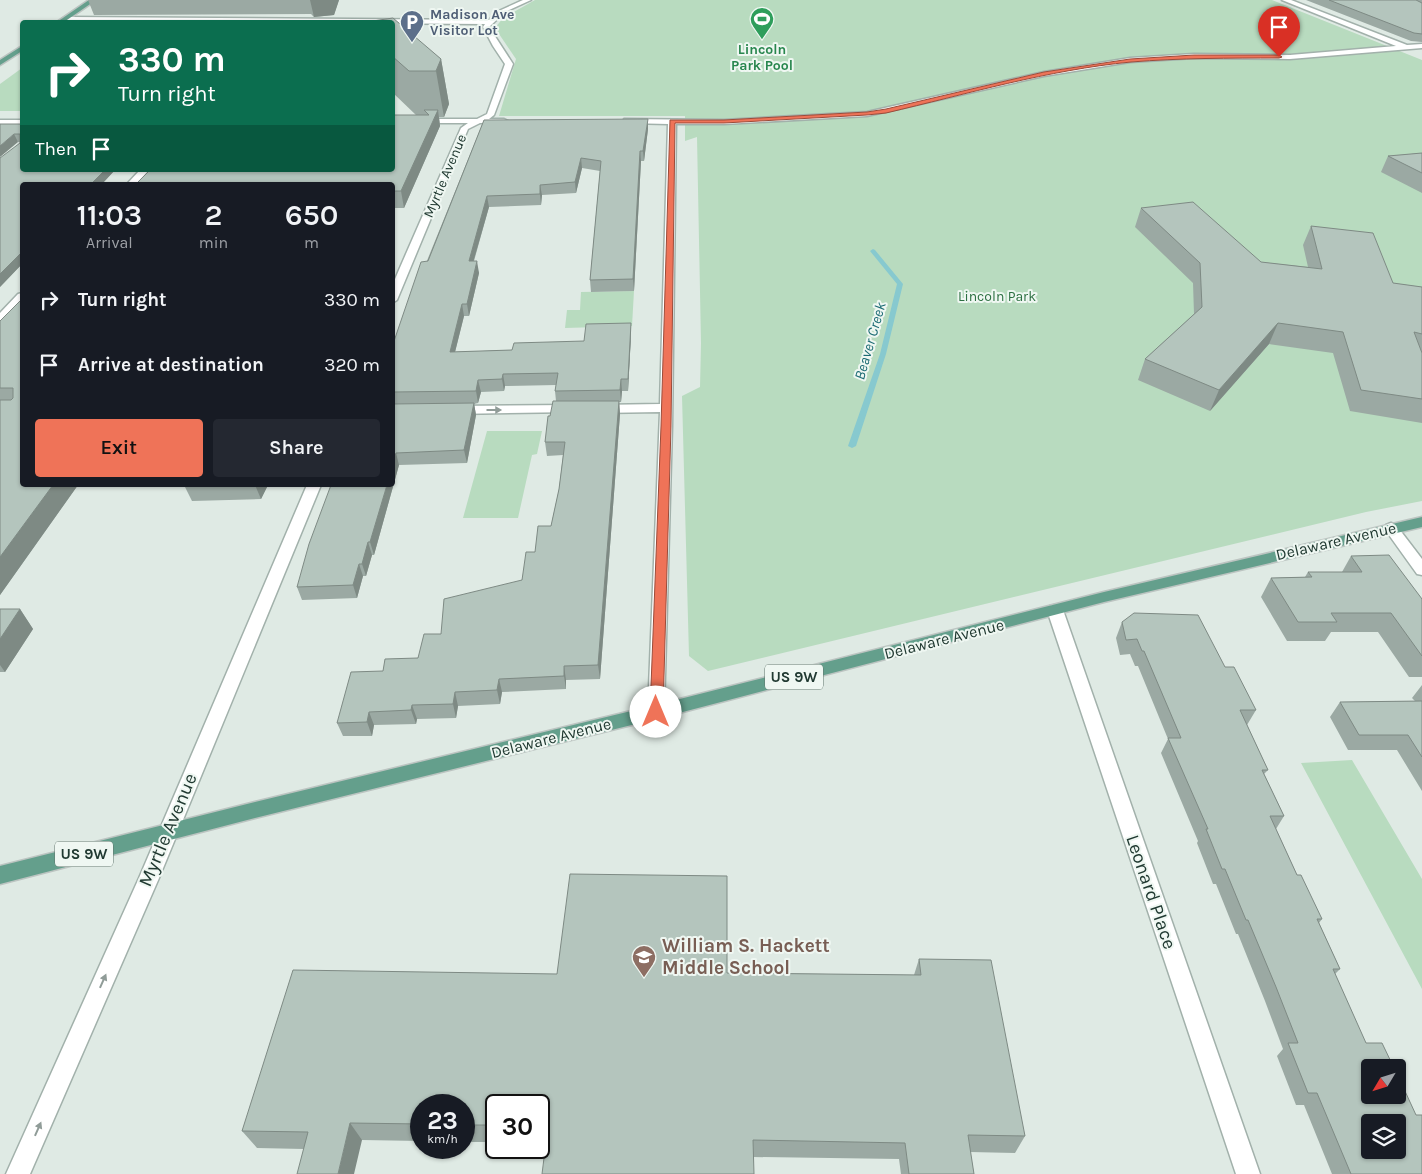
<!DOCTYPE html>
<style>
body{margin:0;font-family:Karla,sans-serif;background:#242831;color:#f1f3f6;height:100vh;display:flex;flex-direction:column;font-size:19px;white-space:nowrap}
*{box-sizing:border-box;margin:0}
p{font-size:16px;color:#9ea1a6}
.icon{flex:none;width:28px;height:28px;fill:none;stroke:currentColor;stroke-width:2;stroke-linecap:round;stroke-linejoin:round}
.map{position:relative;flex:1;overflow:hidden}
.drawer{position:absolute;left:20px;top:182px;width:375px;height:305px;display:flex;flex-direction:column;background:#171b24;border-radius:5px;box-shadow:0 1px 4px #0004}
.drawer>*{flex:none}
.hud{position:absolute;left:20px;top:20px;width:375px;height:152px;border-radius:5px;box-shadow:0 1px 4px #0004;background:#0b6e4f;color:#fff;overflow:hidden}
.needle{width:32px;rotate:232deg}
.fabs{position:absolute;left:1361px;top:1059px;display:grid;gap:10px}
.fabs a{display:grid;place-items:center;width:45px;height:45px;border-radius:5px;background:#171b24;box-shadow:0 1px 4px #0004;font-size:25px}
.speed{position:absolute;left:410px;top:1094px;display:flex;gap:10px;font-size:25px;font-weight:700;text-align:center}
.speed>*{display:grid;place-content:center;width:65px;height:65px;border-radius:50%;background:#171b24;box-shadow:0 1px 4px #0004;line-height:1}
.speed small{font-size:12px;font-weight:400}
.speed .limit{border:2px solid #111;border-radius:8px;background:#fff;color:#111}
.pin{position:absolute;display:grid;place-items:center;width:42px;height:42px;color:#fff;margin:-51px -21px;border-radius:50% 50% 50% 0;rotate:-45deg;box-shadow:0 0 5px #0007}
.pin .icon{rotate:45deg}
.me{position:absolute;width:55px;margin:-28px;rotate:0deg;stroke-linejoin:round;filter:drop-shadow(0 0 4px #0008)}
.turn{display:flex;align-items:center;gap:18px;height:105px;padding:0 15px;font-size:22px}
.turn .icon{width:65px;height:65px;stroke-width:2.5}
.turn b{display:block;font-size:35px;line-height:42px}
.then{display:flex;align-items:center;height:48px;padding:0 15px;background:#0003;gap:10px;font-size:19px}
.eta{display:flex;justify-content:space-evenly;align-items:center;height:85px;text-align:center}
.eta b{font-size:30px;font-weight:600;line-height:35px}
.cta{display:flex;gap:10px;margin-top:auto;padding:10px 15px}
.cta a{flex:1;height:58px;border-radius:5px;background:#ef7358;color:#111;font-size:20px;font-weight:600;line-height:58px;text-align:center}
.cta a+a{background:#242831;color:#f1f3f6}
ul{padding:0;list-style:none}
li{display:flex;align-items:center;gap:15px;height:65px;padding:0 15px}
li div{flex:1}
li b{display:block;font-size:19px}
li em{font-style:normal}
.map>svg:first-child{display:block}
.green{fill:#b8dbbf}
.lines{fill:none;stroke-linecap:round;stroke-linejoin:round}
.stream{fill:#87c9cf;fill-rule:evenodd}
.minor-casing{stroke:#a2b1ab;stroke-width:3}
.major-casing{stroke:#bcc4c1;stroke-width:3}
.minor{fill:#fff;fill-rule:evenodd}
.major{fill:#649f8c;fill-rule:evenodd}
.wall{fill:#9ba9a3}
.shaded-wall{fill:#7e8a84}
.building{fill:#b4c5bd;stroke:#7e8a84;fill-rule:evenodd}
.oneway{fill:#909c98}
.route{fill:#ef7358;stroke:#9b4b39}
.labels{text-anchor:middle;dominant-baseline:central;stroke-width:4;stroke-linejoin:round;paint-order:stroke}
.far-service-label{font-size:14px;font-weight:bold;fill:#4e5e75;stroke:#eff7f2;text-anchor:start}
.far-leisure-label{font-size:14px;font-weight:bold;fill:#27864d;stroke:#eff7f2}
.far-street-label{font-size:14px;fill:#203931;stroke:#eff7f2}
.far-park-label{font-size:14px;fill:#2c6f41;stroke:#eff7f2}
.far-water-label{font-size:15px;font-style:italic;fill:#1c6b74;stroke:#eff7f2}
.shield{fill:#eff7f2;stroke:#5e726b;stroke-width:1}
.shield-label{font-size:15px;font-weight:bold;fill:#203931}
.street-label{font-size:16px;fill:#203931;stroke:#eff7f2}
.near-street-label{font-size:19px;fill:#203931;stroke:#eff7f2}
.near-education-label{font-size:19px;font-weight:bold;fill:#785e54;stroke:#eff7f2;text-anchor:start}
</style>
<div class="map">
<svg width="1422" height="1174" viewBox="0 0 1422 1174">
<rect width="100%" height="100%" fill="#dfeae4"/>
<path class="green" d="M 535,0 L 1272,0 L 1422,60 L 1422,501 L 1366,512 L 708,671 L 689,656 L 682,396 L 700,387 L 701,343 L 697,137 L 685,141 L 685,116 L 499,116 L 516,59 L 495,28 L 503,18 Z
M 22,68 L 22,111 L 0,111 L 0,84 Z
M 634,291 L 632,326 L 565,328 L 567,310 L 580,310 L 581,292 Z
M 487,431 L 542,431 L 537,454 L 532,455 L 518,518 L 463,518 Z
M 1352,760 L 1422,879 L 1422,989 L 1301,763 Z"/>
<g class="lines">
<path class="stream" d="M 873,249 L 875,250 L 903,284 L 886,354 L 856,446 L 852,448 L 848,446 L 880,354 L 897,284 L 870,251 Z"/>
<g class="minor-casing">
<path id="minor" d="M 523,0 L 531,0 L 505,12 L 489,27 L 513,64 L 494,115 L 489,119 L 504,119 L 508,121 L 504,123 L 480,123 L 468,129 L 397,300 L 392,303 L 392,286 L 461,128 L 468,123 L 392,123 L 392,119 L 477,119 L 487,114 L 505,64 L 493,46 L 483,27 L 485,24 L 65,21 L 62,19 L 65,17 L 489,20 L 501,10 Z
M 1282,0 L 1291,0 L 1407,45 L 1422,44 L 1422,48 L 1290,59 L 1194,58 L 1130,62 L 1044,76 L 867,116 L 724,124 L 676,124 L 672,426 L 664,712 L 662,717 L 656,719 L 650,717 L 648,712 L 660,412 L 599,413 L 593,409 L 599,405 L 660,404 L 668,124 L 627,123 L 624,123 L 624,119 L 724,120 L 867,112 L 1044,72 L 1130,58 L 1194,54 L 1290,55 L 1396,46 Z
M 0,120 L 22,120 L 22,124 L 0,124 Z
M 140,170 L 149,170 L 135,185 L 126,185 Z
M 22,293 L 22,302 L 4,321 L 0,322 L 0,313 L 18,294 Z
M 571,405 L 577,409 L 575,412 L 454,414 L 448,410 L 454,406 Z
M 307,485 L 321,485 L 159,878 L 30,1174 L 6,1174 L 139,878 Z
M 1391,523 L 1396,525 L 1422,559 L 1422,575 L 1417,574 L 1384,528 L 1386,525 Z
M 1055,605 L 1060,606 L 1063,610 L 1260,1174 L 1236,1174 L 1047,610 L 1050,606 Z"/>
</g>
<g class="major-casing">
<path id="major" d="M 89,0 L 96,0 L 64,22 L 57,22 Z
M 22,46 L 22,51 L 0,65 L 0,60 Z
M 1422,517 L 1422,527 L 1104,602 L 656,719 L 255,818 L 0,884 L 0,866 L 255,802 L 656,705 L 1104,592 Z"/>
</g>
<use href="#minor" class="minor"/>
<use href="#major" class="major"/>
</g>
<path class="wall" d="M 88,0 L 339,0 L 334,15 L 314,17 L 311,14 L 94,15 Z
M 1306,0 L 1422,0 L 1422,42 L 1411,41 Z
M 392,22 L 441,59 L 449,104 L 444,117 L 439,117 L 440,126 L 404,208 L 392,208 L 392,170 L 416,115 L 392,92 Z
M 484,120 L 648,129 L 644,161 L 641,161 L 634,291 L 591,292 L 590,280 L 600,171 L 582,168 L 576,193 L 542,195 L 541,205 L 489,207 L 474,261 L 479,273 L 469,316 L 464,316 L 455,352 L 512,350 L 584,341 L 631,323 L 631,335 L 628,391 L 622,391 L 621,402 L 619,402 L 620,414 L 600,679 L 566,680 L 566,689 L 502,692 L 500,704 L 458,706 L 456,718 L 417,719 L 416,724 L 374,725 L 372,736 L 343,736 L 337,723 L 383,671 L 418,658 L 441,634 L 522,580 L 535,552 L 551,526 L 559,489 L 563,455 L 547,456 L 545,442 L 550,416 L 556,401 L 555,391 L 556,385 L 505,386 L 504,391 L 481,392 L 478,403 L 474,404 L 476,415 L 467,463 L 399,465 L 374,555 L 372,555 L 366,576 L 363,576 L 357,598 L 302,600 L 297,587 L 392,485 L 392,347 Z
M 0,124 L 22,124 L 22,170 L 115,170 L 101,185 L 22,185 L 22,264 L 0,287 L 20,142 L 18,142 Z
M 1422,153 L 1422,193 L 1381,172 L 1388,156 Z
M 1141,208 L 1261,262 L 1308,267 L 1303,245 L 1311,226 L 1393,283 L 1422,287 L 1422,423 L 1350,411 L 1333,353 L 1269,344 L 1210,411 L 1138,380 L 1145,359 L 1194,314 L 1193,283 L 1135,227 Z
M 0,321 L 78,485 L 0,595 Z
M 184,485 L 268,485 L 261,499 L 192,501 Z
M 1351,556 L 1422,599 L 1422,677 L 1409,677 L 1378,632 L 1331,632 L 1325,641 L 1287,641 L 1261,597 L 1271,578 L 1305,577 L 1308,572 L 1342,572 Z
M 0,609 L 20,609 L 33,629 L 5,672 L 0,672 Z
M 1122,622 L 1225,667 L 1256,710 L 1247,725 L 1268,770 L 1264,774 L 1284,816 L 1276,829 L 1297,875 L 1322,919 L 1319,923 L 1340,969 L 1335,974 L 1422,1174 L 1332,1174 L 1304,1105 L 1296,1105 L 1277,1056 L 1283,1049 L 1265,1001 L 1238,934 L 1236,934 L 1216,884 L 1213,884 L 1197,843 L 1198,841 L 1161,753 L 1168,739 L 1138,666 L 1135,666 L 1130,654 L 1120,655 L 1116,638 Z
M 1422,685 L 1422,791 L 1397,750 L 1348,750 L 1330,717 L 1340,702 L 1415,701 L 1412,698 Z
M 919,959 L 1025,1136 L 1015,1153 L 970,1152 L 974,1174 L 901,1174 L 899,1159 L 753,1157 L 539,1143 L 539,1105 L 496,1105 L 496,1142 L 464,1142 L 464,1105 L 421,1105 L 421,1141 L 362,1140 L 304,1149 L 257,1148 L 242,1131 L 557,974 L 727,973 L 914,975 Z"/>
<path class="shaded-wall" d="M 310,0 L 339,0 L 334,15 L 314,17 Z
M 441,59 L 449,104 L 444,117 L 436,71 Z
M 438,110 L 440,126 L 404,208 L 401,191 Z
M 648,119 L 648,129 L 644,161 L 643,151 Z
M 14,134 L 18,142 L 0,157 L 0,146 Z
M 640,151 L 641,161 L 634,291 L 633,279 Z
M 581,158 L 582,168 L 576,193 L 575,182 Z
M 105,170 L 115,170 L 101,185 L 90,185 Z
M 540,185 L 542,195 L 541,205 L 540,194 Z
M 487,196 L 489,207 L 470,273 L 469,261 Z
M 22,252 L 22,264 L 0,287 L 0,274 Z
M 477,261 L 479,273 L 469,316 L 467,304 Z
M 462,304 L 464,316 L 452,364 L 450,352 Z
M 631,323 L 631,335 L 628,391 L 628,379 Z
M 1278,323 L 1269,344 L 1210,411 L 1219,390 Z
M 503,374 L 505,386 L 504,391 L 502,379 Z
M 621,379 L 622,391 L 621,402 L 620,390 Z
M 478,380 L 481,392 L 478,403 L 476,391 Z
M 619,401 L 620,414 L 600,679 L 598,665 Z
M 474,403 L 476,415 L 467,463 L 464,450 Z
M 396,453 L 399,465 L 374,555 L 370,542 L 387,485 L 392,485 L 392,464 Z
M 53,485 L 78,485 L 0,595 L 0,557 Z
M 255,485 L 268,485 L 261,499 Z
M 368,542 L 372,555 L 366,576 L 362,564 Z
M 359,564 L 363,576 L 357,598 L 353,585 Z
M 20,609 L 33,629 L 5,672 L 0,665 L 0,639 Z
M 564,666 L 566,680 L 566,689 L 564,676 Z
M 499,679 L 502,692 L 500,704 L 497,690 Z
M 455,692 L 458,706 L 456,718 L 453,704 Z
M 412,705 L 417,719 L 416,724 L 411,710 Z
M 369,712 L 374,725 L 372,736 L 367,722 Z
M 350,1123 L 362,1140 L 354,1174 L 338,1174 Z"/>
<path class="building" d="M 1329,0 L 1416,0 L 1422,3 L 1422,34 L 1414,33 Z
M 393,18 L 441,59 L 436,71 L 409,71 L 392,56 L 392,22 L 366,22 Z
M 424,110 L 438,110 L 401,191 L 392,191 L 392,185 L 135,185 L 150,170 L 392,170 L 392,115 L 429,115 Z
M 648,119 L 643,151 L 640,151 L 633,279 L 590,280 L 601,161 L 581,158 L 575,182 L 540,185 L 540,194 L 487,196 L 469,261 L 477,261 L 467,304 L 462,304 L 450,352 L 512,350 L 514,343 L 584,341 L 586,324 L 631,323 L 628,379 L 621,379 L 620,390 L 555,391 L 558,373 L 503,374 L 502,379 L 478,380 L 476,391 L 392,392 L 392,347 L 421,262 L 428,261 L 484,120 Z
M 0,124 L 22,124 L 22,170 L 105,170 L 90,185 L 22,185 L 22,252 L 0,274 L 0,158 L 20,143 L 20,134 L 14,134 L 0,146 Z
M 1422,153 L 1422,173 L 1388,156 Z
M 1193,202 L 1261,262 L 1322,269 L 1311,226 L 1373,233 L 1393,283 L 1422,287 L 1422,334 L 1414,332 L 1422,353 L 1422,399 L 1361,390 L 1343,332 L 1278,323 L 1219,390 L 1145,359 L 1202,307 L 1200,263 L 1141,208 Z
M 22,299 L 22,485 L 53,485 L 0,557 L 0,400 L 11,400 L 13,398 L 13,388 L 0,388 L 0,321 Z
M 553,401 L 619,401 L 598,665 L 564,666 L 564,676 L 499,679 L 497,690 L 455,692 L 453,704 L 412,705 L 411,710 L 369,712 L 367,722 L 337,723 L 351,672 L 383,671 L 385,659 L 418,658 L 424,634 L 441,634 L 444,599 L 522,580 L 526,552 L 535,552 L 538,526 L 551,526 L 559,489 L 565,442 L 545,442 L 548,416 L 550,416 Z
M 474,403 L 464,450 L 396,453 L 392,464 L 392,404 Z
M 331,485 L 387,485 L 370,542 L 368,542 L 362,564 L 359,564 L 353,585 L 297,587 L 309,544 Z
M 1389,555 L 1422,599 L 1422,656 L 1391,613 L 1331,613 L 1337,622 L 1298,622 L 1271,578 L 1312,577 L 1308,572 L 1362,572 L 1351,556 Z
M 0,609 L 20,609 L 0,639 Z
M 1134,613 L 1198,615 L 1225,667 L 1234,667 L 1256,710 L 1240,710 L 1268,770 L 1262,770 L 1284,816 L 1270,816 L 1297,875 L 1301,875 L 1322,919 L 1317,919 L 1340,969 L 1333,969 L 1366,1043 L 1382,1043 L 1394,1068 L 1370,1068 L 1370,1095 L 1398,1095 L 1398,1076 L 1416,1115 L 1422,1115 L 1422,1174 L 1351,1174 L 1317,1093 L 1308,1093 L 1288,1043 L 1298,1043 L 1276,987 L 1248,920 L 1246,920 L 1225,869 L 1222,869 L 1206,829 L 1208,829 L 1168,738 L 1181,738 L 1144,651 L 1142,651 L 1137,639 L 1126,640 L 1122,622 ZM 1370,1122 L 1398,1122 L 1398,1150 L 1370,1150 Z
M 1422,701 L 1422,757 L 1408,735 L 1359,735 L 1340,702 Z
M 570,874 L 727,876 L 727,973 L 921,975 L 919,959 L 991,960 L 1025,1136 L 968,1135 L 974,1174 L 909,1174 L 905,1143 L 753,1140 L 754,1174 L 542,1174 L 548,1126 L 539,1126 L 539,1105 L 496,1105 L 496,1125 L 464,1125 L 464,1105 L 421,1105 L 421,1124 L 350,1123 L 338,1174 L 297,1174 L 308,1132 L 242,1131 L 293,970 L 557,974 Z"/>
<defs><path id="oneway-solid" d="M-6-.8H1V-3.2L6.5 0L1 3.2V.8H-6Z" transform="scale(1.25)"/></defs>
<g class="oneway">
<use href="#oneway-solid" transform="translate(494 410)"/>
<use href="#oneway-solid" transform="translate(103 981) rotate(-66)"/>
<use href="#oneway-solid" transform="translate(38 1129) rotate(-66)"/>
</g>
<path class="route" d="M 1194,55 L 1279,55 L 1282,57 L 1279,58 C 1230,58 1180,58 1131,62 C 1048,70 967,94 886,113 L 867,115 L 724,123 L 675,123 L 671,426 L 663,712 L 661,716 L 652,716 L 650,712 L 661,426 L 670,120 L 724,120 L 867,112 L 886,109 L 1044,72 L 1130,59 Z"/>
<defs>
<g id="stadium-pin" transform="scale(1.25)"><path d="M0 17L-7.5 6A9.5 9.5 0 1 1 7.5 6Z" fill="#2e9e5b" stroke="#eff7f2"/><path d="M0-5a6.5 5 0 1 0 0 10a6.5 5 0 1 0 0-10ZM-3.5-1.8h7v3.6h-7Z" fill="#fff"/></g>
<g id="parking-pin" transform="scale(1.25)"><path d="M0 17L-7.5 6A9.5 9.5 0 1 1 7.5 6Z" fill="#5c6f8a" stroke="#eff7f2"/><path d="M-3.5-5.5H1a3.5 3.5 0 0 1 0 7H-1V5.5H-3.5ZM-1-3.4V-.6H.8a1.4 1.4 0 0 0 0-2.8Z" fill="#fff"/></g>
<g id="school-pin" transform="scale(1.25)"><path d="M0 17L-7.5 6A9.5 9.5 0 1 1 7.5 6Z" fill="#8d6e63" stroke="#eff7f2"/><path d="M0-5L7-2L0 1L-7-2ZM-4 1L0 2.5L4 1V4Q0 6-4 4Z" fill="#fff"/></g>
</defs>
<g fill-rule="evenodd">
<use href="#stadium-pin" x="762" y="19"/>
<use href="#parking-pin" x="412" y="22"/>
<use href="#school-pin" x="644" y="957"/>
</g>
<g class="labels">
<g class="far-service-label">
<text x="430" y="14">Madison Ave<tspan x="430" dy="16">Visitor Lot</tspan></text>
</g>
<g class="far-leisure-label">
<text x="762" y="49">Lincoln<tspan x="762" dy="16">Park Pool</tspan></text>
</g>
<g class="far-street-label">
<text transform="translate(445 176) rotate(-67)">Myrtle Avenue</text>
</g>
<g class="far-park-label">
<text x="997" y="296">Lincoln Park</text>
</g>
<g class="far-water-label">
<text transform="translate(870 341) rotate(-74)">Beaver Creek</text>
</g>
<g class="shield">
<rect x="765" y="664.5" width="58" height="25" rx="4"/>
<rect x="55" y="841.5" width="58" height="25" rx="4"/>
</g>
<g class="shield-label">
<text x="794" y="677">US 9W</text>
<text x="84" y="854">US 9W</text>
</g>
<g class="street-label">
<text transform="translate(1336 541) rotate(-13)">Delaware Avenue</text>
<text transform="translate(944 639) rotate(-14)">Delaware Avenue</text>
<text transform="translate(551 738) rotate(-14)">Delaware Avenue</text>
</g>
<g class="near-street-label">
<text transform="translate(168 830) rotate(-67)">Myrtle Avenue</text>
<text transform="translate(1151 892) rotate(71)">Leonard Place</text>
</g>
<g class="near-education-label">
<text x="662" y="946">William S. Hackett<tspan x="662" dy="22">Middle School</tspan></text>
</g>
</g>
</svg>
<div class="fabs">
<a><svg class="needle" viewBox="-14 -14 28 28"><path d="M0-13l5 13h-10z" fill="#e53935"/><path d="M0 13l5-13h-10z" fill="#9ea1a6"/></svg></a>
<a><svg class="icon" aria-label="layers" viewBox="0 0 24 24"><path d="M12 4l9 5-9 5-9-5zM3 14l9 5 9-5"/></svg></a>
</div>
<div class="speed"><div>23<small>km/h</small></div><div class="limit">30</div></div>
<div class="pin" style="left:1279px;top:57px;background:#d93025"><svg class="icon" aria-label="arrive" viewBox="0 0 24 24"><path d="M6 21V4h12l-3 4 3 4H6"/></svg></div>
<svg class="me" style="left:656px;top:712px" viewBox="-20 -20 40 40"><circle r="19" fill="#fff"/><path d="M0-13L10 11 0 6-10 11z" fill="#ef7358"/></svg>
<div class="hud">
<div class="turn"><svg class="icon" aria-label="right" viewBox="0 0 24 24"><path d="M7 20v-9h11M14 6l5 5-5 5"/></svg><div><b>330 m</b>Turn right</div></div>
<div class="then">Then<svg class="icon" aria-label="arrive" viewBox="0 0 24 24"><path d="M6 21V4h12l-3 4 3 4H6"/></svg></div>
</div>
<section class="drawer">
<div class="eta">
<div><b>11:03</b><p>Arrival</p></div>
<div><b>2</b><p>min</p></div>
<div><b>650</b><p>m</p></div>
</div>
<ul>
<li><svg class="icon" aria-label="right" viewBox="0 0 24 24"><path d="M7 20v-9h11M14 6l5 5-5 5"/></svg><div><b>Turn right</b></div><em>330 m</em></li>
<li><svg class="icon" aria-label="arrive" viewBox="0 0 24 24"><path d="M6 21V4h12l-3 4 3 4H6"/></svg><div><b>Arrive at destination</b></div><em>320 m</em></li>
</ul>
<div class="cta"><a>Exit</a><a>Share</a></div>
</section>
</div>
